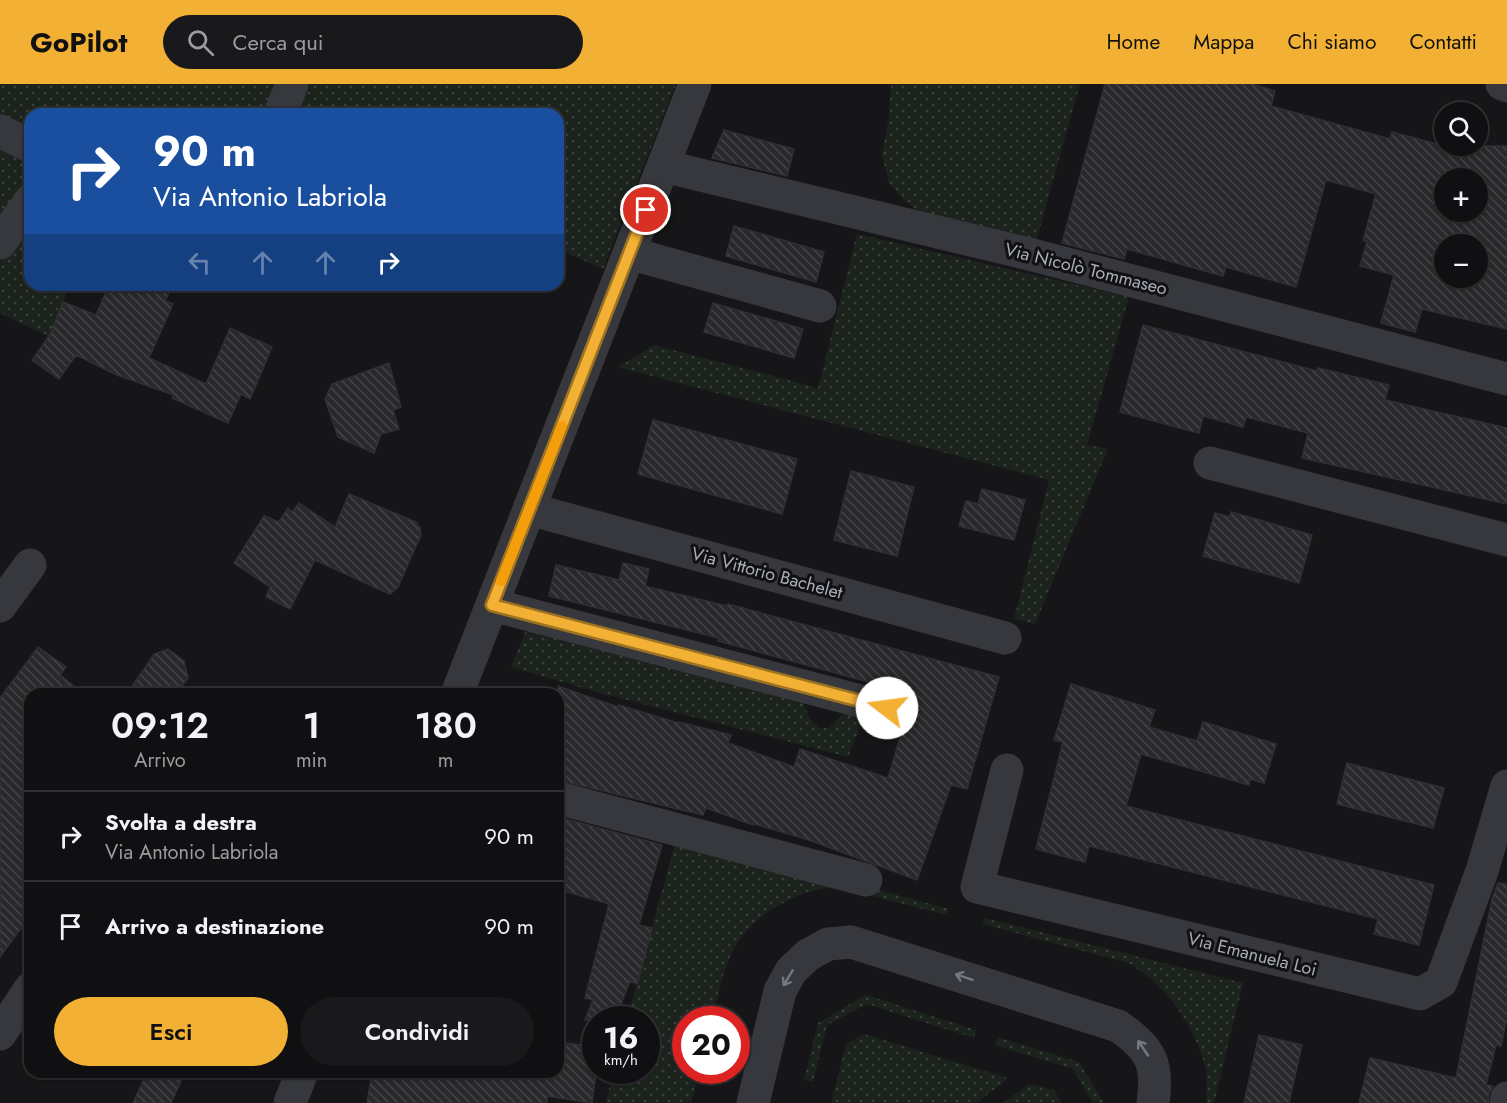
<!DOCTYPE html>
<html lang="it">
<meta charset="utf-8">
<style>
body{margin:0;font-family:Jost,sans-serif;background:#19191b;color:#f1f3f6;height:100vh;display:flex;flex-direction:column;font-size:22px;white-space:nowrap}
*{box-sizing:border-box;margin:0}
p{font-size:20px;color:#9c9d9f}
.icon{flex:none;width:33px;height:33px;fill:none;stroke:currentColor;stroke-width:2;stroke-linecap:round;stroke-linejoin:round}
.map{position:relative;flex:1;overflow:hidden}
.panel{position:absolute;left:24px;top:604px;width:540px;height:390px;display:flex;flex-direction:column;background:#101012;border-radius:18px;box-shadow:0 2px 4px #0004,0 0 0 2px #303032}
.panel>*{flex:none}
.banner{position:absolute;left:24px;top:24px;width:540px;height:183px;border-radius:18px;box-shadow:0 2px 4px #0004,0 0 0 2px #303032;background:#1a4fa0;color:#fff;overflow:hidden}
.controls{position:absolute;left:1434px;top:18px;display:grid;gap:12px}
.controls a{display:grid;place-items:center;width:54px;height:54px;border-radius:50%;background:#101012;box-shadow:0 2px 4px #0004,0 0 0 2px #303032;font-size:30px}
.speed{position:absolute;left:582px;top:922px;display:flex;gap:12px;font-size:30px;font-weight:700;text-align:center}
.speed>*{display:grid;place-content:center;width:78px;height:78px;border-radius:50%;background:#101012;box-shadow:0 2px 4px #0004,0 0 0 2px #303032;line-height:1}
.speed small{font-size:15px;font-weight:400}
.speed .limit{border:9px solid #d22;background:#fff;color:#111}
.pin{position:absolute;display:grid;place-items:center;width:51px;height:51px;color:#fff;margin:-26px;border:3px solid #fff;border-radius:50%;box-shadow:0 2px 6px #0007}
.me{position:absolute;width:66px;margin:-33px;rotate:285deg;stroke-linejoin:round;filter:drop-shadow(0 0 4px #0008)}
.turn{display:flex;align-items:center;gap:21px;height:126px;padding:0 30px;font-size:27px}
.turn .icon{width:78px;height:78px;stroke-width:2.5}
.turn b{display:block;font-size:42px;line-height:51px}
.lanes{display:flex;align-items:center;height:57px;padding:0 30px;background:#0003;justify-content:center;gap:30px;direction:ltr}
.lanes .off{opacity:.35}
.eta{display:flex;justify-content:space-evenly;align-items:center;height:102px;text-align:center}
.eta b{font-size:36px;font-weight:600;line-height:42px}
.cta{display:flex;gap:12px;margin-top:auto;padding:12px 30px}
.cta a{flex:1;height:69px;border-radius:36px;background:#f2b134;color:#111;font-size:24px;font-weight:600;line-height:69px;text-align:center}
.cta a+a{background:#19191b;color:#f1f3f6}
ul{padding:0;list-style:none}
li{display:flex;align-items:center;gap:18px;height:90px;padding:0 30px;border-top:2px solid #303032}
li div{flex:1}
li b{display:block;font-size:22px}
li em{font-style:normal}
header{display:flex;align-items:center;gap:36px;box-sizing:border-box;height:84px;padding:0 30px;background:#f2b134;color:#111}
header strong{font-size:28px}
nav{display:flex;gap:33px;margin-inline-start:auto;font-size:21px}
.search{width:420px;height:54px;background:#19191b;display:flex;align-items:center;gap:15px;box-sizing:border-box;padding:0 21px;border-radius:33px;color:#9c9d9f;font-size:22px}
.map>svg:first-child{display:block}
.green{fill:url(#green-dots)}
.building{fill:url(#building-back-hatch);stroke:#303034;stroke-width:1.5;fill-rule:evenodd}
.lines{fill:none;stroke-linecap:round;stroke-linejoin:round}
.minor{stroke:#37383d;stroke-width:33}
.oneway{stroke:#757881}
.route-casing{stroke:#9d7322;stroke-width:15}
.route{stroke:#f2b134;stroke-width:10}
.slow{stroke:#f59e0b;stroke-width:10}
.labels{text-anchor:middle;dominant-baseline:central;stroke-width:6;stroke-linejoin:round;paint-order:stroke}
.street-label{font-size:18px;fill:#a8adb8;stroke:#111113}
</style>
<header>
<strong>GoPilot</strong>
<div class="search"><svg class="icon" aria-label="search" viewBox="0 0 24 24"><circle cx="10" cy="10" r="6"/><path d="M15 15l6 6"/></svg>Cerca qui</div>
<nav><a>Home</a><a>Mappa</a><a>Chi siamo</a><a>Contatti</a></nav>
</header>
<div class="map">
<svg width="1507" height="1019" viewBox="0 0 1507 1019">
<defs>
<pattern id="green-dots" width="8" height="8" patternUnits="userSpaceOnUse" patternTransform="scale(1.5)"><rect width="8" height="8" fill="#1c231d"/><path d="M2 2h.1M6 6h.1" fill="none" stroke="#3a403c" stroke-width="1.8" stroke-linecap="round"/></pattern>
<pattern id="building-back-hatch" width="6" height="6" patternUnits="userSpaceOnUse" patternTransform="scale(1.5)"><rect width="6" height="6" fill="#29292c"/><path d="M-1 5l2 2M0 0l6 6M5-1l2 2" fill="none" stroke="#454548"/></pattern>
</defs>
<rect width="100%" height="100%" fill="#161618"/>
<path class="green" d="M 0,0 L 282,0 L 270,30 L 30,30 L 30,53 L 0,38 Z
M 302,0 L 676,0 L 603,185 L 558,165 L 558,30 L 291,30 Z
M 891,0 L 1080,0 L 1035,161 L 927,134 L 903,115 L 889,99 L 882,71 L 889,32 Z
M 0,54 L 25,73 C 29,108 22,114 0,140 Z
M 30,140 L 30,201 L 70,201 L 50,253 L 0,229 L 0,178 Z
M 857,150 L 1129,213 L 1087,361 L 1108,365 L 1035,540 L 1014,535 L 1049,396 L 618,283 L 654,261 L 818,304 Z
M 526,546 L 802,616 L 810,635 L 819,644 L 829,644 L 849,623 L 866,628 L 848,673 L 593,607 L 511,583 Z
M 677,752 L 949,825 L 946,831 L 838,803 C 818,804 802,809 785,818 C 730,846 725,882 712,936 L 686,936 L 686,987 L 699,987 L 691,1019 L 606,1019 L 613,987 L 646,987 L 646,936 L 627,936 Z
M 984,834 L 1243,899 L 1214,1019 L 1206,1019 C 1206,1007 1208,993 1205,982 C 1195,943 1164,898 1128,879 L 983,840 Z
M 866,911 L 976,946 L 974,954 L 867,920 L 827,941 L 813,998 L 804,996 L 818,939 Z
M 864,950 L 1008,994 L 977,1019 L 831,1019 L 846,960 Z
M 998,953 L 1079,978 L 1104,1019 L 1093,1019 L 1073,985 L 995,961 Z
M 1029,1000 L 1054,1006 L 1062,1019 L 1003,1019 Z"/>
<path class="building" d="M 1105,0 L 1252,0 L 1275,7 L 1271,22 L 1390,55 L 1392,48 L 1444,62 L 1507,62 L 1507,245 L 1422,225 L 1415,248 L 1381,239 L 1394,191 L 1360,182 L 1367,158 L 1363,156 L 1376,110 L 1326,96 L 1296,203 L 1226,183 L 1223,192 L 1127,165 L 1124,175 L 1062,159 ZM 1444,94 L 1478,94 L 1478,128 L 1444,128 ZM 1444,160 L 1478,160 L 1478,194 L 1444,194 Z
M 724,46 L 794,65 L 787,92 L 712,74 Z
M 734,142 L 824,168 L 816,198 L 726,172 Z
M 109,201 L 173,201 L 165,217 L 173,220 L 149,274 L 206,300 L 230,244 L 272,263 L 250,315 L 241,310 L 228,339 L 172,314 L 174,311 L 117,291 L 76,271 L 59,295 L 32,276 L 51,249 L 63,218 L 96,231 Z
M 713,219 L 803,245 L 794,274 L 704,248 Z
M 1143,241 L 1317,287 L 1318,284 L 1389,301 L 1385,316 L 1507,344 L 1507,420 L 1302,374 L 1308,349 L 1246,333 L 1243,343 L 1203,332 L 1199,349 L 1120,328 Z
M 389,279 L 401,323 L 393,326 L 399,345 L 381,350 L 374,369 L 338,353 L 325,315 L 332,300 Z
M 653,336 L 797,375 L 782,430 L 638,390 Z
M 851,387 L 914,403 L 897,472 L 834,456 Z
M 982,405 L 1025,416 L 1014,456 L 959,442 L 966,417 L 978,420 Z
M 349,410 L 416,438 L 420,444 L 421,451 L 409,478 L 398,503 L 390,510 L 315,476 L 290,525 L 266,513 L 270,503 L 234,479 L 264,432 L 279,438 L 288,424 L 292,428 L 299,419 L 335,443 Z
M 1231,428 L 1312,451 L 1299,499 L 1203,472 L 1215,429 L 1230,433 Z
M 623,479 L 649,485 L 645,502 L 727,522 L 728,520 L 999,593 L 967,705 L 951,701 L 917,796 L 809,756 L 754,740 L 753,741 L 706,724 L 703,731 L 558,696 L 558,602 L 618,623 L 619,621 L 678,639 L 679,638 L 731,651 L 728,659 L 794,683 L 800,665 L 888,694 L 913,610 L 718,557 L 719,554 L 549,512 L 556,481 L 619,496 Z
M 38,563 L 66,583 L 60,591 L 84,610 L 30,610 L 30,832 L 0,873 L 0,614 Z
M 168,565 L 184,577 L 188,594 L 176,610 L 127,610 L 154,570 Z
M 1071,600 L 1155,626 L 1149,643 L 1197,657 L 1203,638 L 1276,660 L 1264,699 L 1250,695 L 1249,701 L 1141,670 L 1126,722 L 1434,801 L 1419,861 L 1374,850 L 1378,835 L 1089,762 L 1085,778 L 1036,765 L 1063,658 L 1054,656 Z
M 1347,679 L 1444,704 L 1433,744 L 1337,720 Z
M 558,733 L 662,761 L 639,841 L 652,844 L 637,900 L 630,897 L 615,936 L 585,936 L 593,916 L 585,914 L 609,820 L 564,807 L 568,792 L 558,789 Z
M 1498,799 L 1507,800 L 1507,934 L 1501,962 L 1496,961 L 1486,1001 L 1493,1002 L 1489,1010 L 1488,1019 L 1359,1019 L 1370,974 L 1456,994 L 1492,815 Z
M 1259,951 L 1302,961 L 1289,1019 L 1244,1019 Z
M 558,958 L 596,963 L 596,990 L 592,1019 L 547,1012 L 547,1019 L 367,1019 L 372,988 L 558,988 Z
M 147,988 L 185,988 L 171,1019 L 133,1019 Z"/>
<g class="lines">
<path class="minor" d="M 1502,0 L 1507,2
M 280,30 L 292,0
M 0,47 L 30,62
M 663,82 L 1029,170 L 1507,295
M 0,159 L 30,117
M 629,169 L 820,222
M 1210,379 L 1507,456
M 529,425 L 1005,554
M 492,521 L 887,624
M 0,522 L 30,481
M 457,610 L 695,0
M 1007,686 L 977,803 L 1420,910 L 1441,898 L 1482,787 L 1507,702
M 558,714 L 866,796
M 0,950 L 30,905
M 290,1019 L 302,988
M 753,1019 L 780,907 L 791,887 L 808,871 L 828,860 L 851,858 L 1118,942 C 1150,964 1159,979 1153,1019
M 1506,1019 L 1507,1014"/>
</g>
<defs><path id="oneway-shaft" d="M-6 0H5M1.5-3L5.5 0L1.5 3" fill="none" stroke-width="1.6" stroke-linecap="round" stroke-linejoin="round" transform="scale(1.5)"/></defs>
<g class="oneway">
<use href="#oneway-shaft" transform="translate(964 893) rotate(-162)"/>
<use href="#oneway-shaft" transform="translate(788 894) rotate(121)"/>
<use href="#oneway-shaft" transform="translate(1143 964) rotate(-124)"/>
</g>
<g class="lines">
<g class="route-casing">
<path id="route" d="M 646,126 L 492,521 L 887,624"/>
</g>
<use href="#route" class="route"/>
<path class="slow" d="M 501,497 L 562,342"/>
</g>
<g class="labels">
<g class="street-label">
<text transform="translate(1086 185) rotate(14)">Via Nicolò Tommaseo</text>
<text transform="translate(767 489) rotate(15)">Via Vittorio Bachelet</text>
<text transform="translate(1252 870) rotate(14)">Via Emanuela Loi</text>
</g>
</g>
</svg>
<div class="controls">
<a><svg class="icon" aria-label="search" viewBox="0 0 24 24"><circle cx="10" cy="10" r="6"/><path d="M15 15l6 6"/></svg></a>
<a>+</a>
<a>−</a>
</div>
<div class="speed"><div>16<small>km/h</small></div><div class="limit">20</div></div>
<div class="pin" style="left:646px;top:126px;background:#d93025"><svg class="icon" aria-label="arrive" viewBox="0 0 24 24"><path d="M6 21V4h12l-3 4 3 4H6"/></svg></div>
<svg class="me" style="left:887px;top:624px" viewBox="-20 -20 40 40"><circle r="19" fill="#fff"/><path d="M0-13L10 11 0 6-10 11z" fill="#f2b134"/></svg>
<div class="banner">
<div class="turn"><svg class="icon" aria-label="right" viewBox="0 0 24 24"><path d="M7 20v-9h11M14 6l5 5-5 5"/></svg><div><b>90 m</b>Via Antonio Labriola</div></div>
<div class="lanes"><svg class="icon off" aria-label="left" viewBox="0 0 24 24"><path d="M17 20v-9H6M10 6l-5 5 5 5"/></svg><svg class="icon off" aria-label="ahead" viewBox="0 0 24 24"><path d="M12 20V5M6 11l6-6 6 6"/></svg><svg class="icon off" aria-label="ahead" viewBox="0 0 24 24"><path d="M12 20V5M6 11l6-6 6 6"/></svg><svg class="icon" aria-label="right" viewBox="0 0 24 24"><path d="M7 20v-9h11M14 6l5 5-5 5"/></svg></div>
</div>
<section class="panel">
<div class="eta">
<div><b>09:12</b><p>Arrivo</p></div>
<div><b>1</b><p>min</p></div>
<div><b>180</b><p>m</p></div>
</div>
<ul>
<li><svg class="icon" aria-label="right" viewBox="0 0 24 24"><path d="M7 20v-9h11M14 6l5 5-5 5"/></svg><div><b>Svolta a destra</b><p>Via Antonio Labriola</p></div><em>90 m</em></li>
<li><svg class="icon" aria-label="arrive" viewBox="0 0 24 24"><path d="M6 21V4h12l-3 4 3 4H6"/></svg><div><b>Arrivo a destinazione</b></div><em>90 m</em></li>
</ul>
<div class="cta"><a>Esci</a><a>Condividi</a></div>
</section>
</div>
